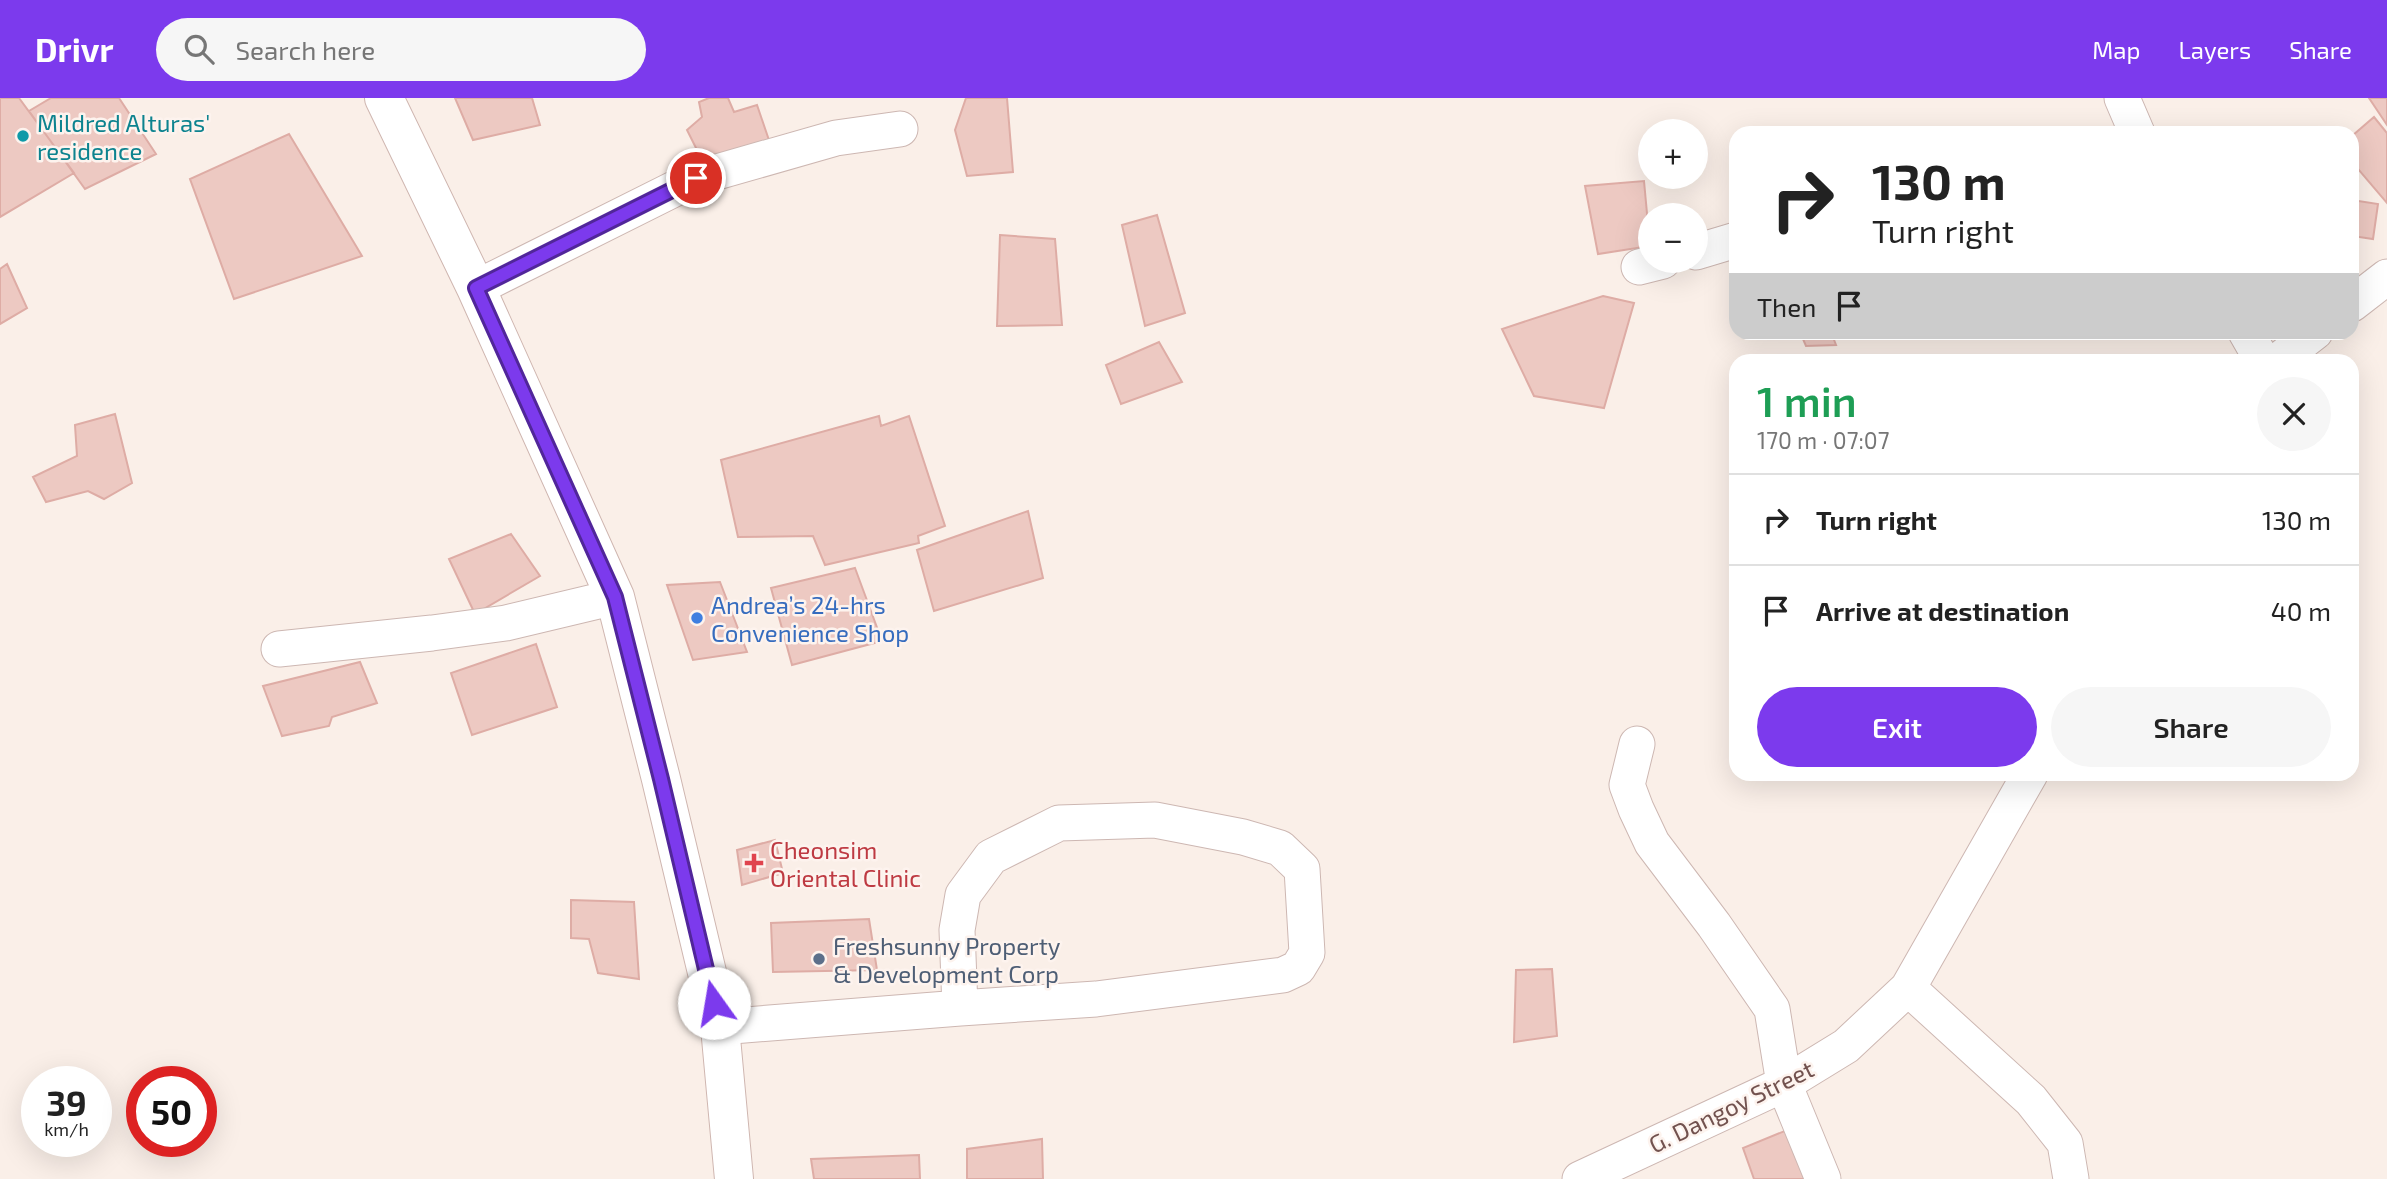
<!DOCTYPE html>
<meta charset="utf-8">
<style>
body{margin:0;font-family:"Exo 2",sans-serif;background:#f6f6f6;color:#222;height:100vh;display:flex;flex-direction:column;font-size:26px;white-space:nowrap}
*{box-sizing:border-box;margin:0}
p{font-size:23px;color:#767676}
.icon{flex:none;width:38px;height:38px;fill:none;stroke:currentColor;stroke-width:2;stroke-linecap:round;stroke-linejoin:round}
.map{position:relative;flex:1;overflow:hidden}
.details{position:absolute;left:1729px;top:256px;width:630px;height:427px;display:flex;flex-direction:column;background:#fff;border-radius:21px;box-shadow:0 7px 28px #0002}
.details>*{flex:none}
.top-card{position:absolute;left:1729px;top:28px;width:630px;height:214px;border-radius:21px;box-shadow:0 7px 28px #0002;background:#fff;color:#222;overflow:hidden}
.controls{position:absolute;left:1638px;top:21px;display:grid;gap:14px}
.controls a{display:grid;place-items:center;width:70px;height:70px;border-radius:50%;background:#fff;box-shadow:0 7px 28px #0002;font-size:35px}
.speed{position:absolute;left:21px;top:968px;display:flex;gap:14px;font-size:35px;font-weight:700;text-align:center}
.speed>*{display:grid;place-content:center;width:91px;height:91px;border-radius:50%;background:#fff;box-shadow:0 7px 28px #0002;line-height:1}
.speed small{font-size:18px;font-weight:400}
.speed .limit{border:10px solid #d22;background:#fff;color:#111}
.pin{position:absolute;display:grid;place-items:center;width:60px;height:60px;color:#fff;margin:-30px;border:4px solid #fff;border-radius:50%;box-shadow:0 2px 7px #0007}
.me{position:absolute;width:77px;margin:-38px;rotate:347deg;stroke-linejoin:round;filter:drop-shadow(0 0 5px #0008)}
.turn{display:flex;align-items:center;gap:24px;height:147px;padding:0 28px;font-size:32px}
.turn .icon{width:91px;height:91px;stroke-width:2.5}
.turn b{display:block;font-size:49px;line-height:60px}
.then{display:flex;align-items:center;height:66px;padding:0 28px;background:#0003;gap:14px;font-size:26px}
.round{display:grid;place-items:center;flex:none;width:74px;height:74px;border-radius:37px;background:#f6f6f6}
.summary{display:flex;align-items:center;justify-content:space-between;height:119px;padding:0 28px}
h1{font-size:42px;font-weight:600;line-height:52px;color:#1e9e55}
.primary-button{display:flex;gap:14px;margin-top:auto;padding:14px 28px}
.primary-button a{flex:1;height:80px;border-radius:42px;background:#7c3aed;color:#fff;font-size:28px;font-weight:600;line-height:80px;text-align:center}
.primary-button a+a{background:#f6f6f6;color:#222}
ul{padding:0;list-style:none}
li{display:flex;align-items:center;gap:21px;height:91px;padding:0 28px;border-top:2px solid #e0e0e0}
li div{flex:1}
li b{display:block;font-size:26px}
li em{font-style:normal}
header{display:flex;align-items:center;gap:42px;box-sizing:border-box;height:98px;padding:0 35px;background:#7c3aed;color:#fff}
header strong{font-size:33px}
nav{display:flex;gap:38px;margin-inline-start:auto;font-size:24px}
.search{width:490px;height:63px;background:#f6f6f6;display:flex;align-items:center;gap:18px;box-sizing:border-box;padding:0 24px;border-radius:38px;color:#767676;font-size:26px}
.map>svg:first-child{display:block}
.building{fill:#edc9c2;stroke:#deaca5;stroke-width:2}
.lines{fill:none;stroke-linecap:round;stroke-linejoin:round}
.minor-casing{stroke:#cdb7b2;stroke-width:37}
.secondary-casing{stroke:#cfb6b0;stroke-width:40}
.minor{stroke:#fff;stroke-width:35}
.secondary{stroke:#fff;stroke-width:38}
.route-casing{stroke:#51269a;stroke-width:18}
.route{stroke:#7c3aed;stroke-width:12}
.culture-dot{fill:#0f9aa8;stroke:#fdf3ee;stroke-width:2.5}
.shop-dot{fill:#3f7fe0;stroke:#fdf3ee;stroke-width:2.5}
.health-dot{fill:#e0444e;stroke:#fdf3ee;stroke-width:2.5}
.service-dot{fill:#5c6f8a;stroke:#fdf3ee;stroke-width:2.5}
.labels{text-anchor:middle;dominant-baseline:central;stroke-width:5;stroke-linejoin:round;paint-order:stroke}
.culture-label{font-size:24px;fill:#0d838f;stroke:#fdf3ee;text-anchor:start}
.shop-label{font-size:24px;fill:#366cbe;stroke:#fdf3ee;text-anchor:start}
.health-label{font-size:24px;fill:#be3a42;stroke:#fdf3ee;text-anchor:start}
.service-label{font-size:24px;fill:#4e5e75;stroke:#fdf3ee;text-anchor:start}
.street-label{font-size:24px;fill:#72524f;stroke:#fdf3ee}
</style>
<header>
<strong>Drivr</strong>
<div class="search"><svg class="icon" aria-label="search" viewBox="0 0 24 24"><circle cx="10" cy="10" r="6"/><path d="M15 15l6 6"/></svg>Search here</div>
<nav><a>Map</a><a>Layers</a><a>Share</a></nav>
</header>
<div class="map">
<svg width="2387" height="1081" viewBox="0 0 2387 1081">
<rect width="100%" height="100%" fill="#faefe8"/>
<path class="building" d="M 0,0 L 19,0 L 74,75 L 0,119 Z
M 51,0 L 119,0 L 156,56 L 85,91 L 29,13 Z
M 455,0 L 532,0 L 540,27 L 473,42 Z
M 709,0 L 728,0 L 734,14 L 757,7 L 771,48 L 706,70 L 687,32 L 702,19 L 699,4 Z
M 966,0 L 1007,0 L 1013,74 L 967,78 L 955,32 Z
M 2369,0 L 2387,0 L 2387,27 Z
M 2374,19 L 2387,35 L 2387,105 L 2352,64 L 2352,38 Z
M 289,36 L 362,158 L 234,201 L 190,81 Z
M 1644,83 L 1650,148 L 1598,156 L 1585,88 Z
M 2352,102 L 2378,106 L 2373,141 L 2352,138 Z
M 1157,117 L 1185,215 L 1145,228 L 1122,127 Z
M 1000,137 L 1055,141 L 1062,227 L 997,228 Z
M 7,166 L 27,210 L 0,226 L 0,171 Z
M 1603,198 L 1634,205 L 1604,310 L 1534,298 L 1502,231 Z
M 1800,234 L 1831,234 L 1836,247 L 1806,248 Z
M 1159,244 L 1182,284 L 1121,306 L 1106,267 Z
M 115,316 L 132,385 L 104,401 L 88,393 L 46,404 L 33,379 L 77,358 L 75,327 Z
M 879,318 L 881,328 L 909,318 L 945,428 L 918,438 L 919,445 L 825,467 L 813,438 L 738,439 L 721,362 Z
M 1028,413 L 1043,480 L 934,513 L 917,452 Z
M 511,436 L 540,478 L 475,516 L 449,461 Z
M 855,470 L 882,543 L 792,567 L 771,490 Z
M 720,484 L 747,554 L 693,562 L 667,487 Z
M 536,546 L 557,609 L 472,637 L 451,575 Z
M 360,564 L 377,605 L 332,619 L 329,628 L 282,638 L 263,588 Z
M 775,742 L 783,775 L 742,787 L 737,752 Z
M 571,802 L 634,804 L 639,881 L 598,875 L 589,841 L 571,840 Z
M 869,821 L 877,872 L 773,874 L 771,825 Z
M 1552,871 L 1557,938 L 1514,944 L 1516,872 Z
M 1797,1028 L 1813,1081 L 1754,1081 L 1743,1050 Z
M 1042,1041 L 1043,1081 L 967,1081 L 967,1051 Z
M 919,1057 L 920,1081 L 814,1081 L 811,1061 Z"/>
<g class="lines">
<g class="minor-casing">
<path id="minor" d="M 2122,0 L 2137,35
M 1696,154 L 1736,142
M 1639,169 L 1663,163
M 476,190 L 696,80 L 836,40 L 900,31
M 2352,206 L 2387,179
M 2246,234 L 2262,262
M 2279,262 L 2315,234
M 279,551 L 432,535 L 506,525 L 615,499
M 1637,646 L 1627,687 L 1636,711 L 1652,745 L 1714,827 L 1772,911 L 1784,986 L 1823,1081
M 1908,890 L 2031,1002 L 2065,1045 L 2071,1081
M 720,929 L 960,910 L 1096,901 L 1283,877 L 1298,870 L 1307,855 L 1302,771 L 1280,750 L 1243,739 L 1155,722 L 1059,725 L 991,759 L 963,797 L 957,832 L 960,910
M 1580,1081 L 1784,986 L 1846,948 L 1908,890 L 2030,676"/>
</g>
<g class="secondary-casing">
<path id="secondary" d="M 384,0 L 476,190 L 615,499 L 661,681 L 720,929 L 734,1081"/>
</g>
<use href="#minor" class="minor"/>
<use href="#secondary" class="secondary"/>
</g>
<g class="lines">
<g class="route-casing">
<path id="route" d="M 696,80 L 476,190 L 615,499 L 661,681 L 714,905"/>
</g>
<use href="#route" class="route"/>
</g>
<circle class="culture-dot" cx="23" cy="38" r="7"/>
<circle class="shop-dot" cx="697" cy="520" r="7"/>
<path class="health-dot" d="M750.5 754.5h7v7h7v7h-7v7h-7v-7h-7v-7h7z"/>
<circle class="service-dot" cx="819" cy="861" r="7"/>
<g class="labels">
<g class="culture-label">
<text x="37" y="24">Mildred Alturas'<tspan x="37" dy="28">residence</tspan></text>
</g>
<g class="shop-label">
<text x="711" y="506">Andrea’s 24-hrs<tspan x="711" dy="28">Convenience Shop</tspan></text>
</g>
<g class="health-label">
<text x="770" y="751">Cheonsim<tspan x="770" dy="28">Oriental Clinic</tspan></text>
</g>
<g class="service-label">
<text x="833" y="847">Freshsunny Property<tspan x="833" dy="28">&amp; Development Corp</tspan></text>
</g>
<g class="street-label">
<text transform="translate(1731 1008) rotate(-26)">G. Dangoy Street</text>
</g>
</g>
</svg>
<div class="controls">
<a>+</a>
<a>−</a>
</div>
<div class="speed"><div>39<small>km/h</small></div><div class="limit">50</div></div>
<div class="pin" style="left:696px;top:80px;background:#d93025"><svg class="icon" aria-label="arrive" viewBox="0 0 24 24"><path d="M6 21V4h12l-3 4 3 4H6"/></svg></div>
<svg class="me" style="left:714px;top:905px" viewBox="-20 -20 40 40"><circle r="19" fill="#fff"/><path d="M0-13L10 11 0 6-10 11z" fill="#7c3aed"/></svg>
<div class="top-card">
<div class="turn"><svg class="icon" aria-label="right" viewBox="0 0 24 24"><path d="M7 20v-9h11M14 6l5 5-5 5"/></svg><div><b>130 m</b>Turn right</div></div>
<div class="then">Then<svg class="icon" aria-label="arrive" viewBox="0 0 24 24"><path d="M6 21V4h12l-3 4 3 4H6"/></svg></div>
</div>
<section class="details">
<div class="summary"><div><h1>1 min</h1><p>170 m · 07:07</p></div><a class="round"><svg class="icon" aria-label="close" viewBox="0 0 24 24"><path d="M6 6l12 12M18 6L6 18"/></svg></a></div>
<ul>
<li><svg class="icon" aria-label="right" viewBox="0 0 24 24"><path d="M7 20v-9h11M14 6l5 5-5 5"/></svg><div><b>Turn right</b></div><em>130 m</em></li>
<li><svg class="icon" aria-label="arrive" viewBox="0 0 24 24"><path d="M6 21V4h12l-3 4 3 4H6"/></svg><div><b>Arrive at destination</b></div><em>40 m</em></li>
</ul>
<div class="primary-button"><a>Exit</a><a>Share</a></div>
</section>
</div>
